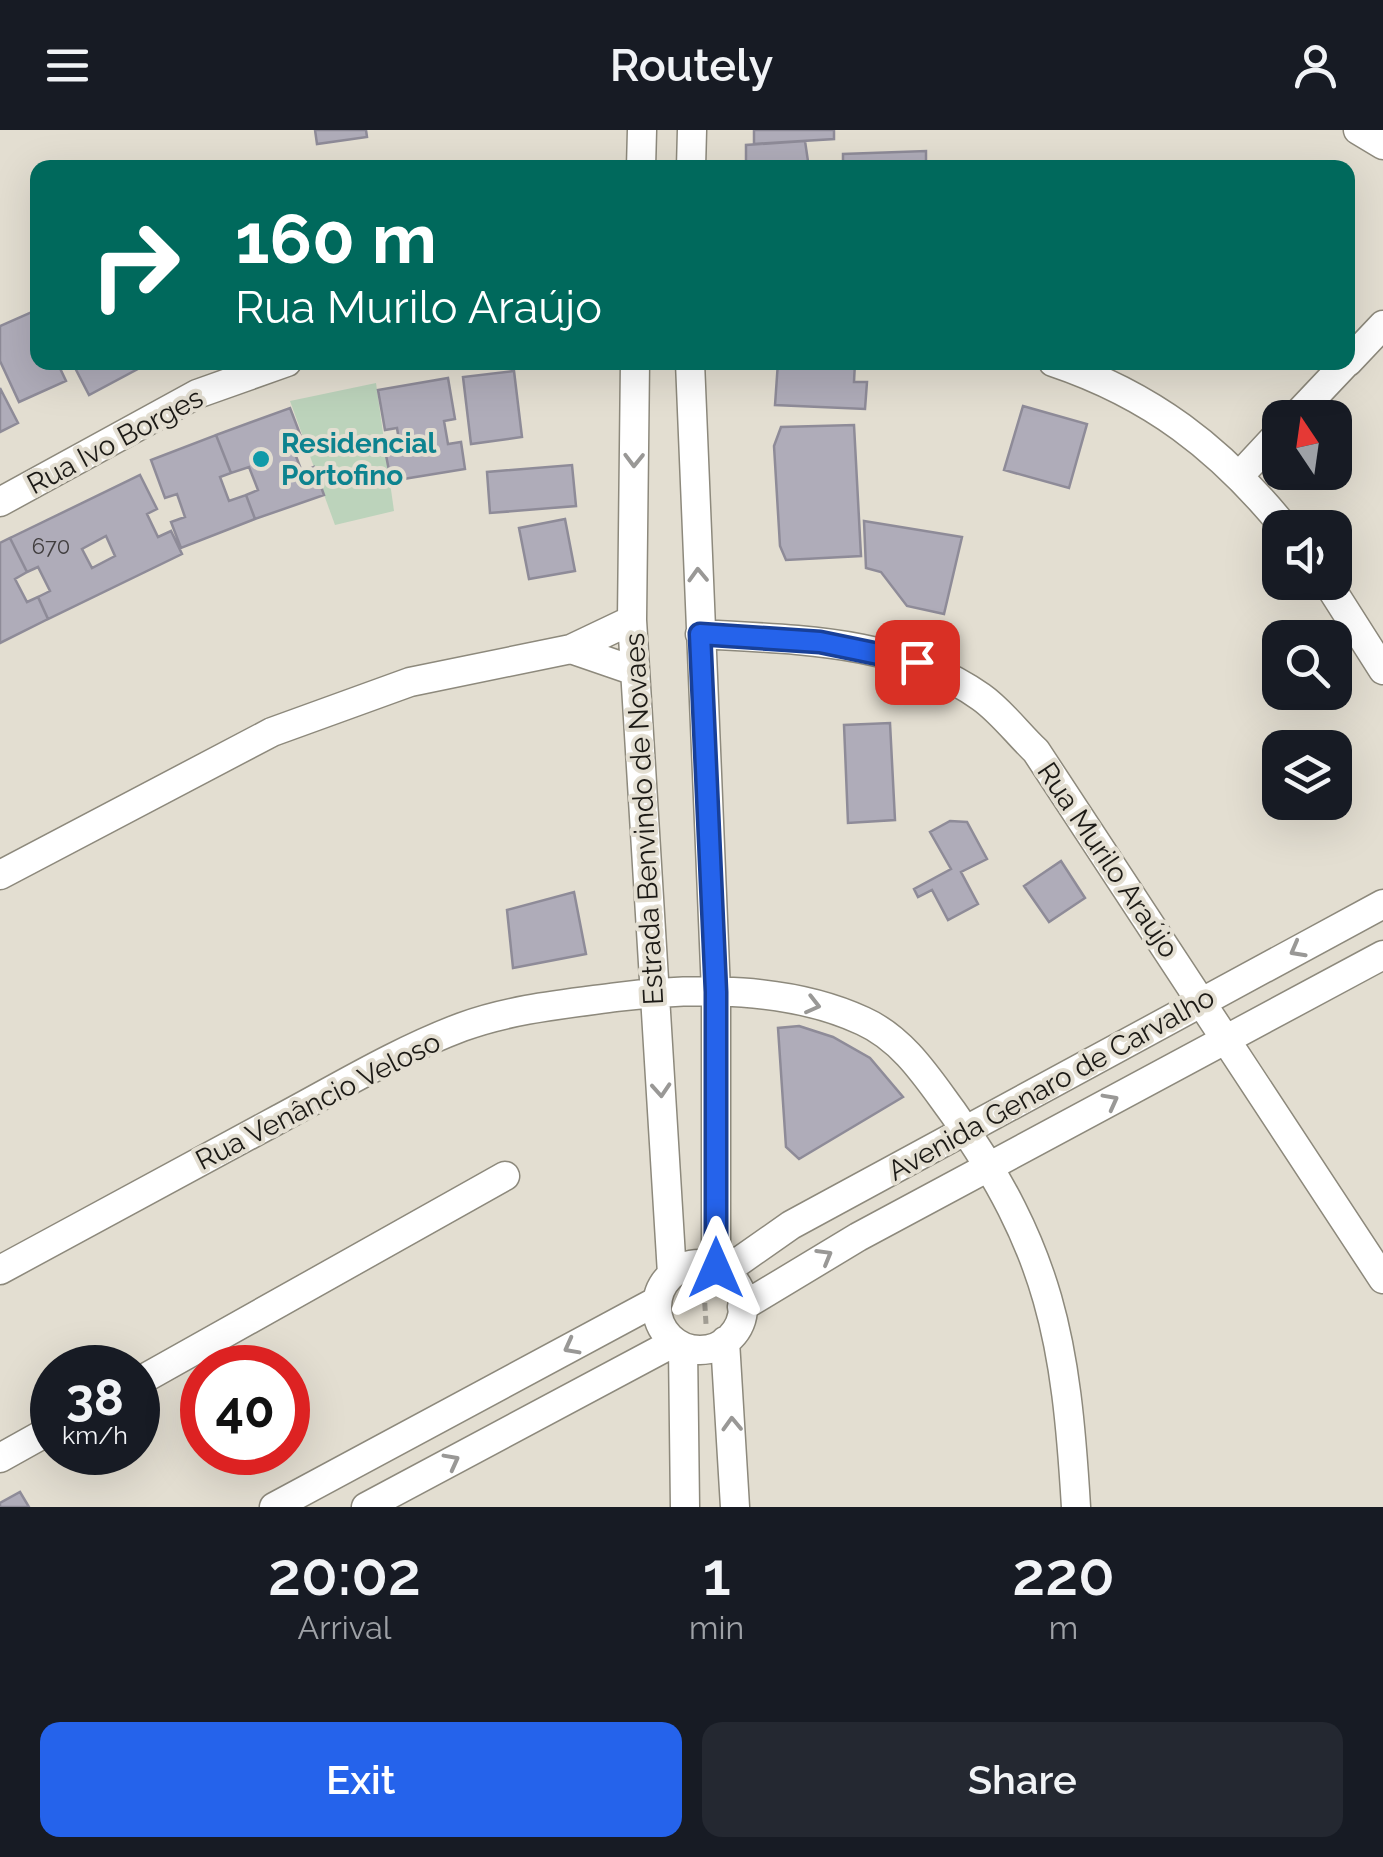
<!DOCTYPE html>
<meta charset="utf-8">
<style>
body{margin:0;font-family:Raleway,sans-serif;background:#242831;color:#f1f3f6;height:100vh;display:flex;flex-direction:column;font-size:38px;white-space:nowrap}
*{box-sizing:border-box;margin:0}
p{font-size:32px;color:#9ea1a6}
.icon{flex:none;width:55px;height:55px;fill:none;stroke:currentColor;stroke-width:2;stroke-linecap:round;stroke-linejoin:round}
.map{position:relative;height:1377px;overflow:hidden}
.drawer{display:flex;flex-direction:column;background:#171b24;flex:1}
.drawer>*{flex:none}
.top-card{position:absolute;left:30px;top:30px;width:1325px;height:210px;border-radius:20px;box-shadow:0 10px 40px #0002;background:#00695c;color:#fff;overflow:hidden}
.needle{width:65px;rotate:347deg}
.fabs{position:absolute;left:1262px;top:270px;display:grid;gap:20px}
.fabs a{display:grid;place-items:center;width:90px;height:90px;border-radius:20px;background:#171b24;box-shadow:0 10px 40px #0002;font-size:50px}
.speed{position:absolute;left:30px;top:1215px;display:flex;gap:20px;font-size:50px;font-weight:700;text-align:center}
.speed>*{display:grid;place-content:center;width:130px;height:130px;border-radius:50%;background:#171b24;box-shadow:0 10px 40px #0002;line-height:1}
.speed small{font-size:25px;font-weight:400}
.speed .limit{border:15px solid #d22;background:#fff;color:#111}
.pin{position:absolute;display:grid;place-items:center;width:85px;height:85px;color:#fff;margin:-42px;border-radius:20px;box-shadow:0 5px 15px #0006}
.me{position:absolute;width:110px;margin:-55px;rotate:0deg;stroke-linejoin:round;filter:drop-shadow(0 0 8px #0008)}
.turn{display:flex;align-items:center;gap:35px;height:210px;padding:0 40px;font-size:45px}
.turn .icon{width:130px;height:130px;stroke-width:2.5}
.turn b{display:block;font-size:70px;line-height:85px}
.eta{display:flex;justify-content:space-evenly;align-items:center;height:170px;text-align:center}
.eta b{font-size:60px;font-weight:600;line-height:70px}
.cta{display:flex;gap:20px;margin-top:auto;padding:20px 40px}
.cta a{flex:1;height:115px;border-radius:20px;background:#2563eb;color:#fff;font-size:40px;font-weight:600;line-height:115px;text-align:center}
.cta a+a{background:#242831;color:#f1f3f6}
header{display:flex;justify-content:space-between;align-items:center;height:130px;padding:0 40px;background:#171b24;font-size:45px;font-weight:600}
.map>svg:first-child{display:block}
.green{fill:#bcd3bb}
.building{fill:#afacb9;stroke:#8e8b98;stroke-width:2.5;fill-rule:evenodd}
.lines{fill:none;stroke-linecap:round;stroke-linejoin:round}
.minor-casing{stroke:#8d897c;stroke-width:31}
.path{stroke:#a29e94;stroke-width:5;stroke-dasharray:8 5;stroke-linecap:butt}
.minor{stroke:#fff;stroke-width:28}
.oneway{stroke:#999896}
.route-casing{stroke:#184099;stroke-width:25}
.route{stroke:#2563eb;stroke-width:18}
.culture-dot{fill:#0f9aa8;stroke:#e3ded1;stroke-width:4}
.labels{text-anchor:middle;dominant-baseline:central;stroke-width:8;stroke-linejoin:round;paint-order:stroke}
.number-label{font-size:22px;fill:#413e3f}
.street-label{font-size:28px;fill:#1c1a16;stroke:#e3ded1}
.culture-label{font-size:28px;font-weight:bold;fill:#0d838f;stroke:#e3ded1;text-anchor:start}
</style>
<header><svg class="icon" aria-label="menu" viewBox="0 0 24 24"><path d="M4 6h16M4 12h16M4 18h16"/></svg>Routely<svg class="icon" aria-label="person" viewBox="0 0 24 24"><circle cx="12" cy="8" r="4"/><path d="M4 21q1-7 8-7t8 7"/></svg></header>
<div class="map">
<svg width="1383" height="1377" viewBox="0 0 1383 1377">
<rect width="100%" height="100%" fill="#e3ded1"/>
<path class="green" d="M 376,253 L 394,381 L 335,395 L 290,271 Z"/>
<path class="building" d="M 315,0 L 366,0 L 367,7 L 317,14 Z
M 754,0 L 834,0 L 834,9 L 754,14 Z
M 805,11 L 809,38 L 746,38 L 746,15 Z
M 926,21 L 926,38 L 843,38 L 843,24 Z
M 34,181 L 38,232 L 57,232 L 66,251 L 19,272 L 0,231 L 0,196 Z
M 72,232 L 149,232 L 149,233 L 89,265 Z
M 778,232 L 855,232 L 854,252 L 867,252 L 865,279 L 775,275 Z
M 514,241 L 522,307 L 471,314 L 463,247 Z
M 448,248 L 455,289 L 444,291 L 448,314 L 461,312 L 465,339 L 391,351 L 386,325 L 401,323 L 397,298 L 385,300 L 378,260 Z
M 0,258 L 18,293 L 0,302 Z
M 1023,276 L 1087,294 L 1069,358 L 1004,340 Z
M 290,278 L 305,317 L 294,321 L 302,342 L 314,337 L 324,365 L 255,389 L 246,365 L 258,360 L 249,337 L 231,343 L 216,305 Z
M 854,295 L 861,426 L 786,430 L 780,416 L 774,316 L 781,297 Z
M 216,305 L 231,343 L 220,347 L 229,371 L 246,365 L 255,389 L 181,418 L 171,392 L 185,387 L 177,364 L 165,368 L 151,330 Z
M 572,335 L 576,376 L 490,383 L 487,342 Z
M 140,345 L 157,379 L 147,384 L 158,407 L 171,401 L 182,424 L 48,489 L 38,467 L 50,461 L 38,437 L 27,442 L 10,408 ZM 106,406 L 115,426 L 92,438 L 82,419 Z
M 565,389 L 575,441 L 529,449 L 519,398 Z
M 864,391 L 962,407 L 944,484 L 907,476 L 881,442 L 866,438 Z
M 10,408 L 27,442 L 15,449 L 27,472 L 38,467 L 48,489 L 0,513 L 0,413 Z
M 890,593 L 895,690 L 848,693 L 844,595 Z
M 950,691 L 967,692 L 987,729 L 961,742 L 978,774 L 948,790 L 932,760 L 918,767 L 914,759 L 951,739 L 930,702 Z
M 1061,731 L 1085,768 L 1049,792 L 1024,756 Z
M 574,762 L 586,824 L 513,838 L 507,780 Z
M 799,896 L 833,907 L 870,928 L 903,967 L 799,1029 L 786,1017 L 778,898 Z
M 20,1362 L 29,1377 L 0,1377 L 0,1373 Z"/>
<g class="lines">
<g class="minor-casing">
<path id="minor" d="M 1358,0 L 1383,15
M 641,38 L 642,0
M 691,38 L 692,0
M 635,232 L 632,490 L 672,1144
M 690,232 L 716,862 L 716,1137
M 1053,232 C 1151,265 1220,318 1285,398
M 1348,232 L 1383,195
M 1294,288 L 1347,232
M 1240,345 L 1280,302
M 0,372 L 197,264 L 287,232
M 1327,452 L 1383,540
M 700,504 C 797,510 899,509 981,567 C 1001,581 1018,604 1036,621 L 1383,1149
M 571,519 L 635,541
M 0,745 L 272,602 L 410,552 L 571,519 L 632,490
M657 1177a43 43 0 1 1 86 0a43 43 0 1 1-86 0Z
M 0,1140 C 93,1089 186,1039 279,989 C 339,957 398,921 462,897 C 511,879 565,874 617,867 C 696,857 790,857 863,891 C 903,909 927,947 952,981 C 1051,1121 1066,1210 1076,1377
M 724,1142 L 791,1095 L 1383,774
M 742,1177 L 858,1107 L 1383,825
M 725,1211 L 735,1377
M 683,1217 L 685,1377
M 138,1252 L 505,1046
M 0,1328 L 52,1299
M 274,1377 L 657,1171
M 366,1377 L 675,1212"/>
</g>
<path class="path" d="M 704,1160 L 706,1194"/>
<use href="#minor" class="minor"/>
</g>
<defs><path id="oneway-chevron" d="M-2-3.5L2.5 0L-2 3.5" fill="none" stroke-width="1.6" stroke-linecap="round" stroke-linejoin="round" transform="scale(2.5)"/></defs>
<g class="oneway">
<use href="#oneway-chevron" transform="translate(634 330) rotate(91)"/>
<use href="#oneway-chevron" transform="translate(698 445) rotate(-92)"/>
<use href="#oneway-chevron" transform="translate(1297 820) rotate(151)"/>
<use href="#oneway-chevron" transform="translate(813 875) rotate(14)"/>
<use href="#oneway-chevron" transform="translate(661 960) rotate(86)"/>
<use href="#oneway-chevron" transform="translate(1111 971) rotate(-28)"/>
<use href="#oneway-chevron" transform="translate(825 1126) rotate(-30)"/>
<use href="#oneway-chevron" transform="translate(571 1217) rotate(152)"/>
<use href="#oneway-chevron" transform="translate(732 1294) rotate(-92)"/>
<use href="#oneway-chevron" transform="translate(452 1331) rotate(-28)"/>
</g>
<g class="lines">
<g class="route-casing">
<path id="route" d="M 716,1138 L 716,862 L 700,504 L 820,512 L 917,532"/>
</g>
<use href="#route" class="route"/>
</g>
<circle class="culture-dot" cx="261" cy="329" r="10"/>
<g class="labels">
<g class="number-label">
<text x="51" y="416">670</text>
</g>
<g class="street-label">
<text transform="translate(115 311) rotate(-28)">Rua Ivo Borges</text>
<text transform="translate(644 689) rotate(-93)">Estrada Benvindo de Novaes</text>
<text transform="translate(1108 730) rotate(56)">Rua Murilo Araújo</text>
<text transform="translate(1051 954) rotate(-29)">Avenida Genaro de Carvalho</text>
<text transform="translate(318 971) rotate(-27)">Rua Venâncio Veloso</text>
</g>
<g class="culture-label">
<text x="281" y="313">Residencial<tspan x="281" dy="32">Portofino</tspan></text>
</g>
</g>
</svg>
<div class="fabs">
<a><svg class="needle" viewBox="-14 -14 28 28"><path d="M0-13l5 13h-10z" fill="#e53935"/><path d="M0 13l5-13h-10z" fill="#9ea1a6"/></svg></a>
<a><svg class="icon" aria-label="sound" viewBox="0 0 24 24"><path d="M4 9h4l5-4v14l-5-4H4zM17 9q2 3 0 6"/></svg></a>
<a><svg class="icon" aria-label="search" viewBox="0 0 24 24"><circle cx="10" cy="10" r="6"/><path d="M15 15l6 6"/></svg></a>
<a><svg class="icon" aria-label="layers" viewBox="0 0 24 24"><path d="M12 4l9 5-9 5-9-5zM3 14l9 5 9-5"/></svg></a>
</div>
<div class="speed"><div>38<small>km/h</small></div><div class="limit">40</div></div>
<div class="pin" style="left:917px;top:532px;background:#d93025"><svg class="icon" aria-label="arrive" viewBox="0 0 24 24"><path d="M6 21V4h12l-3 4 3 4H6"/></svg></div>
<svg class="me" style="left:716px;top:1138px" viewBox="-20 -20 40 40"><path d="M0-17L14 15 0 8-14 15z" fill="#2563eb" stroke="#fff" stroke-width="4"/></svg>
<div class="top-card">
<div class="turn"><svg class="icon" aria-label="right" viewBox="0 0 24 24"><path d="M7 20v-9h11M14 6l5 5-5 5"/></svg><div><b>160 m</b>Rua Murilo Araújo</div></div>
</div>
</div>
<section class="drawer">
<div class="eta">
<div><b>20:02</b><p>Arrival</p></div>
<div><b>1</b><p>min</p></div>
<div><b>220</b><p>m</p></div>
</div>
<div class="cta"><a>Exit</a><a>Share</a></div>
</section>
